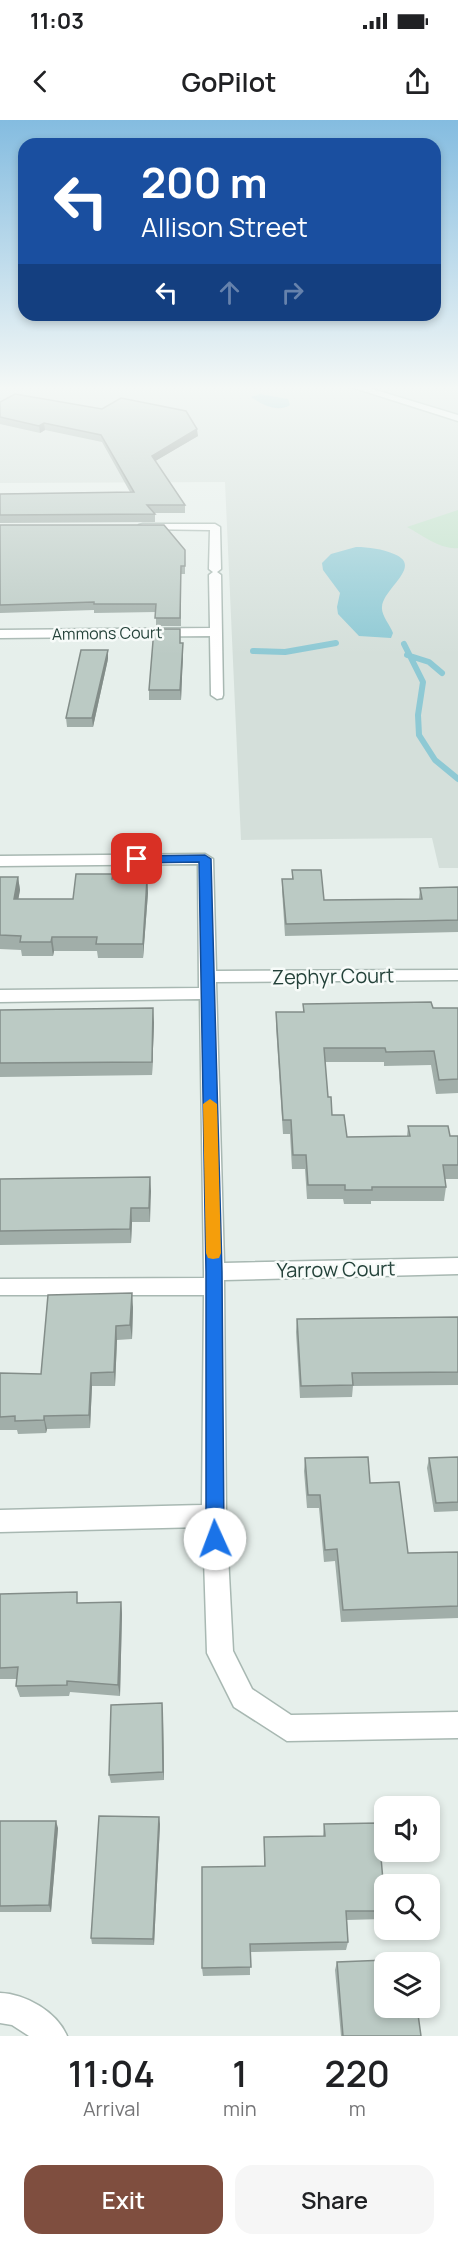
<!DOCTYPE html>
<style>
body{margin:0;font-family:Manrope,sans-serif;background:#f6f6f6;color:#202124;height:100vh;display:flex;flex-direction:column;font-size:22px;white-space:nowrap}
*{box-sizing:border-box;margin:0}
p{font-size:20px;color:#757577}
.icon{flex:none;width:33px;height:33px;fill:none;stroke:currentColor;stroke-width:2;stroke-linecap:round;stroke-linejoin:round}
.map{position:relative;height:1916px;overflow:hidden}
.details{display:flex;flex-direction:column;background:#fff;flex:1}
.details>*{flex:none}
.hud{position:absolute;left:18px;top:18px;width:423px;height:183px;border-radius:18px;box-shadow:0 3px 9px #0003;background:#1a4fa0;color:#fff;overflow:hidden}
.controls{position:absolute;left:374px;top:1676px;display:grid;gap:12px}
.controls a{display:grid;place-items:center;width:66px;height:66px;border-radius:12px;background:#fff;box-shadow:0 3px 9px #0003;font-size:30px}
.pin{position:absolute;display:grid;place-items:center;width:51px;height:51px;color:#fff;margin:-26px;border-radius:12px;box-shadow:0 3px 9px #0006}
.me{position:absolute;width:66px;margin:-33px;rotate:358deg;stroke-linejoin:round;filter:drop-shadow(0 0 4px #0008)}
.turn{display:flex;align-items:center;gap:21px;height:126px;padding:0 24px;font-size:27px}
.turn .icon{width:78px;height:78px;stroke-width:2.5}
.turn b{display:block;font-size:42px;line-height:51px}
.lanes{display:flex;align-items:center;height:57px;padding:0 24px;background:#0003;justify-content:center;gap:30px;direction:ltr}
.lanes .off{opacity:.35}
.eta{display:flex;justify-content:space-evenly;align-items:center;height:102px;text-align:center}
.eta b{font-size:36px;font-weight:600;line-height:42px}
.cta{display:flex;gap:12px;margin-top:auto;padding:12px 24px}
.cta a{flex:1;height:69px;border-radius:18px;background:#7f4e3f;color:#fff;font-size:24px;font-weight:600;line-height:69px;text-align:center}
.cta a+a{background:#f6f6f6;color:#202124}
.status{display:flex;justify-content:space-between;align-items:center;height:42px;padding:0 30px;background:#fff;direction:ltr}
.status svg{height:16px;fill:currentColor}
header{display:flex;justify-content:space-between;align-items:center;height:78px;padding:0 24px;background:#fff;font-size:27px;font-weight:600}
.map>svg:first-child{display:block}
.built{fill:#d4dfda}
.green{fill:#bfe0c8}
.water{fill:#8ec9d4}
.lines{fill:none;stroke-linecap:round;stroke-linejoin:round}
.stream{stroke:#8ec9d4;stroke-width:6}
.minor-casing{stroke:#a8b8b2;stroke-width:3}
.minor{fill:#fff;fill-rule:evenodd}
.wall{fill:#a1aea9}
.shaded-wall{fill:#838d89}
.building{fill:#bbcac4;stroke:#838d89;stroke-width:1.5}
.route{fill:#1a73e8;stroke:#114b97;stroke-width:1.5}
.slow{fill:#f59e0b}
.labels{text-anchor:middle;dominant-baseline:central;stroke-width:5;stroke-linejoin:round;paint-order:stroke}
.far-street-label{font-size:16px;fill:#24423a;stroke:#f7fbf9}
.street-label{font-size:20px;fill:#24423a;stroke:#f7fbf9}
</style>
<div class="status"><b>11:03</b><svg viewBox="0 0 49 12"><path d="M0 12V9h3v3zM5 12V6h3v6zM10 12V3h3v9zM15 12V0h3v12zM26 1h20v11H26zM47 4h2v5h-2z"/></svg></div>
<header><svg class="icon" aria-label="back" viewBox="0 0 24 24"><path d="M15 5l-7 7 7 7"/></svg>GoPilot<svg class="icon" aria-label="share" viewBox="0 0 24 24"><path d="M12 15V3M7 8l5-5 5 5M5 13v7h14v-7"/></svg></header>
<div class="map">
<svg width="458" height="1916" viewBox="0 0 458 1916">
<rect width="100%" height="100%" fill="#e6efeb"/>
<path class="built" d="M 0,266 L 458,266 L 458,748 L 439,748 L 432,718 L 241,720 L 225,362 L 0,363 Z"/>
<path class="green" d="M 458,390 L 458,428 C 441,430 422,415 407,407 Z"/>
<path class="water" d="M 260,274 L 288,279 L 290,285 C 278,293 262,285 251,277 Z
M 356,427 C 369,427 382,429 394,434 C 424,446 383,468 382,487 C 381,495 390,505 393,513 L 391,518 L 359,516 L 338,494 L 337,487 L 340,473 L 323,450 L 322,443 L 331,434 Z"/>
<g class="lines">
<path class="stream" d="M 404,524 L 423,562 L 418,595 L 419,615 L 435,640 L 458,659
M 253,531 L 285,532 L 336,523
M 407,535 L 429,542 L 442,553"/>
<g class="minor-casing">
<path id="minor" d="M 348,266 L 362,266 L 458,295 L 458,301 Z
M 143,404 L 215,404 L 220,407 L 221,449 L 217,452 L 221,455 L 223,575 L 222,578 L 217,579 L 211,575 L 210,516 L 0,518 L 0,510 L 210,508 L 209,455 L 213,452 L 209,449 L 210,410 L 139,409 L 139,405 Z
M 205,734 L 213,739 L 216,851 L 458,850 L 458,860 L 216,862 L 224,1143 L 458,1138 L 458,1154 L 224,1160 L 226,1396 L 233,1531 L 252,1569 L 291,1595 L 458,1592 L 458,1618 L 287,1621 L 234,1587 L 207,1533 L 203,1407 L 0,1412 L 0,1390 L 202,1385 L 204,1175 L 0,1175 L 0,1159 L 204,1158 L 204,1152 L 200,879 L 0,882 L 0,870 L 199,868 L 198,744 L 0,746 L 0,736 Z
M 0,1873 C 26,1874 57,1892 67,1916 L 29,1916 L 12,1905 L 0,1903 Z"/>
</g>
<use href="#minor" class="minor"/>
</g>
<path class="wall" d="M 0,282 L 198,316 L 155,341 L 185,385 L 185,393 L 154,393 L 155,394 L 155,402 L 0,403 L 0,374 L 130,372 L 102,322 L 45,310 L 40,313 L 0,304 Z
M 0,405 L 185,430 L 185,454 L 181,454 L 181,506 L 156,506 L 156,492 L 94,493 L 94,490 L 0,493 Z
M 180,523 L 183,523 L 183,533 L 181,580 L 149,580 L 149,570 Z
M 108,539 L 93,607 L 67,607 L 66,598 Z
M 292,750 L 324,780 L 419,779 L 420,768 L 458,767 L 458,812 L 285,816 L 282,770 L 282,759 L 292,759 Z
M 0,757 L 18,757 L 20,770 L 18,779 L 73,779 L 113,759 L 147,759 L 148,773 L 143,838 L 98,838 L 97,831 L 54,831 L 53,836 L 22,836 L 21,830 L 0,829 Z
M 303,884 L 433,888 L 458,888 L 458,973 L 436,974 L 431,945 L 384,946 L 384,942 L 325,942 L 328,977 L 332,995 L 347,1017 L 407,1016 L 408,1006 L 450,1016 L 458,1016 L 458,1059 L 445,1059 L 446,1067 L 444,1081 L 371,1081 L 371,1084 L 344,1084 L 343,1079 L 307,1079 L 305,1049 L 292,1049 L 290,1014 L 283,1014 L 276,906 L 276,892 L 303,892 Z
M 0,890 L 154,902 L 152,955 L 0,957 Z
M 150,1057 L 150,1102 L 132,1102 L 131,1123 L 0,1125 L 0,1059 Z
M 133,1187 L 132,1219 L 117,1220 L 115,1266 L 92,1266 L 90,1308 L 47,1309 L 46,1313 L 18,1314 L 17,1310 L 0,1310 L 0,1253 L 41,1254 Z
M 458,1197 L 458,1265 L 353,1266 L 352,1277 L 300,1278 L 296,1212 L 297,1199 Z
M 458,1337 L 458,1391 L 434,1392 L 427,1348 L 429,1338 Z
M 305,1338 L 370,1363 L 408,1433 L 458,1432 L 458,1498 L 341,1502 L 335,1441 L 324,1442 L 319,1388 L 307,1388 L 304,1351 Z
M 0,1474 L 79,1483 L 121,1482 L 122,1494 L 120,1576 L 70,1572 L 69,1576 L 20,1577 L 16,1566 L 17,1559 L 0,1559 Z
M 163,1591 L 164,1660 L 111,1663 L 109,1655 Z
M 0,1701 L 58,1708 L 51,1792 L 0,1792 Z
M 160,1704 L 154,1825 L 92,1824 L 91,1818 Z
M 324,1704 L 384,1772 L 384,1796 L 383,1799 L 347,1800 L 348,1822 L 346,1830 L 250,1832 L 250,1855 L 203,1856 L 202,1848 L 264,1746 L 264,1717 L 323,1716 Z
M 337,1842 L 421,1916 L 341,1916 L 335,1850 Z"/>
<path class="shaded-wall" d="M 44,303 L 45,310 L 40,313 L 39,306 Z
M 197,309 L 198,316 L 152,343 L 152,336 Z
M 183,523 L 183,533 L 181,580 L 180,570 Z
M 108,530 L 108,539 L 93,607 L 92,598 Z
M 18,757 L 20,770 L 16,793 L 14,779 Z
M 147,759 L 148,773 L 143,838 L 143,824 Z
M 52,817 L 54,831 L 53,836 L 51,822 Z
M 153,888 L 154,902 L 152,955 L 152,942 Z
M 150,1057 L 151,1071 L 150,1102 L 149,1088 Z
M 131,1088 L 132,1102 L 131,1123 L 130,1109 Z
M 132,1173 L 133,1187 L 132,1219 L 130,1205 Z
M 116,1206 L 117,1220 L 115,1266 L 114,1252 Z
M 91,1253 L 92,1266 L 90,1308 L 89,1295 Z
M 44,1296 L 47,1309 L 46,1313 L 44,1300 Z
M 121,1482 L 122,1494 L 120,1576 L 118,1565 Z
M 162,1583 L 163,1591 L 164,1660 L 163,1652 Z
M 159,1697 L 160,1704 L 154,1825 L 153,1819 Z
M 56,1701 L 58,1708 L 51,1792 L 49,1785 Z"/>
<path class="building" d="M 15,274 L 102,289 L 121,278 L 186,291 L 197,309 L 152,336 L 185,385 L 147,385 L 155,394 L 0,395 L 0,374 L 134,372 L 101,315 L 44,303 L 39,306 L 0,297 L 0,282 Z
M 0,405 L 164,405 L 185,430 L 185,446 L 181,446 L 180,498 L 155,498 L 156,484 L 94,484 L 94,482 L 0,485 Z
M 154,509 L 180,509 L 180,523 L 183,523 L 180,570 L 149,570 Z
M 81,530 L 108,530 L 92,598 L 66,598 Z
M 292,750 L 321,750 L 324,780 L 422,779 L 420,768 L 458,767 L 458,800 L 286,804 L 282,759 L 293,759 Z
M 76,754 L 113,754 L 112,759 L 147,759 L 143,824 L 96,824 L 97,817 L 52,817 L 51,822 L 20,822 L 21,816 L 0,815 L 0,757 L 18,757 L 14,779 L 73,779 Z
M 431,882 L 433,888 L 458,888 L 458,959 L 439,960 L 434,931 L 386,932 L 385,928 L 324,928 L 328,977 L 331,977 L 332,995 L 344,995 L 347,1017 L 410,1016 L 408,1006 L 448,1006 L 450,1016 L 458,1016 L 458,1045 L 443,1045 L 446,1067 L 372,1067 L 372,1070 L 345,1070 L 345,1065 L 308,1065 L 306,1035 L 293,1035 L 291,1000 L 283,1000 L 276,892 L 304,892 L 303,884 Z
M 153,888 L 152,942 L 0,943 L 0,890 Z
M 150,1057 L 149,1088 L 131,1088 L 130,1109 L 0,1111 L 0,1059 Z
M 132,1173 L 130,1205 L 116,1206 L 114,1252 L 91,1253 L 89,1295 L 44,1296 L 44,1300 L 15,1301 L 15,1296 L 0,1297 L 0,1253 L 41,1254 L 48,1175 Z
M 458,1197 L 458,1252 L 352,1253 L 353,1265 L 301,1266 L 297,1199 Z
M 368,1337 L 370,1363 L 399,1362 L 408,1433 L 458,1432 L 458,1486 L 343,1490 L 337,1429 L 325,1430 L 320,1375 L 308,1375 L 305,1338 Z
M 458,1337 L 458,1382 L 436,1383 L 429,1338 Z
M 77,1472 L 77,1483 L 121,1482 L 118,1565 L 67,1561 L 67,1565 L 16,1566 L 18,1547 L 0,1548 L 0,1474 Z
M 162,1583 L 163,1652 L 109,1655 L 111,1585 Z
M 99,1696 L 159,1697 L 153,1819 L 91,1818 Z
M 0,1701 L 56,1701 L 49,1785 L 0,1786 Z
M 378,1703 L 384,1772 L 384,1791 L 346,1791 L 348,1822 L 250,1824 L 251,1847 L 202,1848 L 202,1747 L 265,1746 L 264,1717 L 325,1716 L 324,1704 Z
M 411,1839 L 412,1842 L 384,1842 L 384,1887 L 417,1887 L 421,1916 L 343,1916 L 337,1842 Z"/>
<linearGradient id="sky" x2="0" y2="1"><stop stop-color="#84bce0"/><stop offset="0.5" stop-color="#f4f8f6"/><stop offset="1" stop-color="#f4f8f6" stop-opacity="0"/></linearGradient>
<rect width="458" height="535" fill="url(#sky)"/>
<path class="route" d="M 205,735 L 211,739 L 222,1152 L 224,1419 L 222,1425 L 215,1428 L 209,1425 L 206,1419 L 206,1152 L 199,742 L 137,743 L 131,739 L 137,736 Z"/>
<path class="slow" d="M 210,979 L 217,984 L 221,1133 L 219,1138 L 213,1139 L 208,1138 L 206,1133 L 203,984 Z"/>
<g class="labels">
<g class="far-street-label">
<text transform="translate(107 513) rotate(-1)">Ammons Court</text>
</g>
<g class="street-label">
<text transform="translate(333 856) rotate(-1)">Zephyr Court</text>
<text transform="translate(336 1149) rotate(-1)">Yarrow Court</text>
</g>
</g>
</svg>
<div class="controls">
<a><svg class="icon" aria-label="sound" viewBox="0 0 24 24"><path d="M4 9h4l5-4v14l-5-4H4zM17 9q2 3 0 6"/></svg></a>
<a><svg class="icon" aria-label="search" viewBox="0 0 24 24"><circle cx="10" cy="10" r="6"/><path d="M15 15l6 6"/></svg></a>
<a><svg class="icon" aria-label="layers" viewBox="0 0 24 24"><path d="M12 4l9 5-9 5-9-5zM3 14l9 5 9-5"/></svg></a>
</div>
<div class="pin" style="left:137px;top:739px;background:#d93025"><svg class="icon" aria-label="arrive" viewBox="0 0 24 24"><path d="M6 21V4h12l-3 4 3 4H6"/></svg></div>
<svg class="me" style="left:215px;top:1419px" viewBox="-20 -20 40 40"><circle r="19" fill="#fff"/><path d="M0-13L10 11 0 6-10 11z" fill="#1a73e8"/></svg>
<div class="hud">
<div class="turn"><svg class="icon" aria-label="left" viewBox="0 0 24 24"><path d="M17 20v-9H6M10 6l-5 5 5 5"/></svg><div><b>200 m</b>Allison Street</div></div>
<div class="lanes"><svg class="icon" aria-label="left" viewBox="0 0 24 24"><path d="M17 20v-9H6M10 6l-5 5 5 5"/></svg><svg class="icon off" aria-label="ahead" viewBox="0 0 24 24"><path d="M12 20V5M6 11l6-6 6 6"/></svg><svg class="icon off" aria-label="right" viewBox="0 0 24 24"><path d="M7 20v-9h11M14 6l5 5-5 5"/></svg></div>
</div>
</div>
<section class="details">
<div class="eta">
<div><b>11:04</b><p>Arrival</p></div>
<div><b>1</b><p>min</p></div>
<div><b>220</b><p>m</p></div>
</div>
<div class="cta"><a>Exit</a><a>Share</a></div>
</section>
